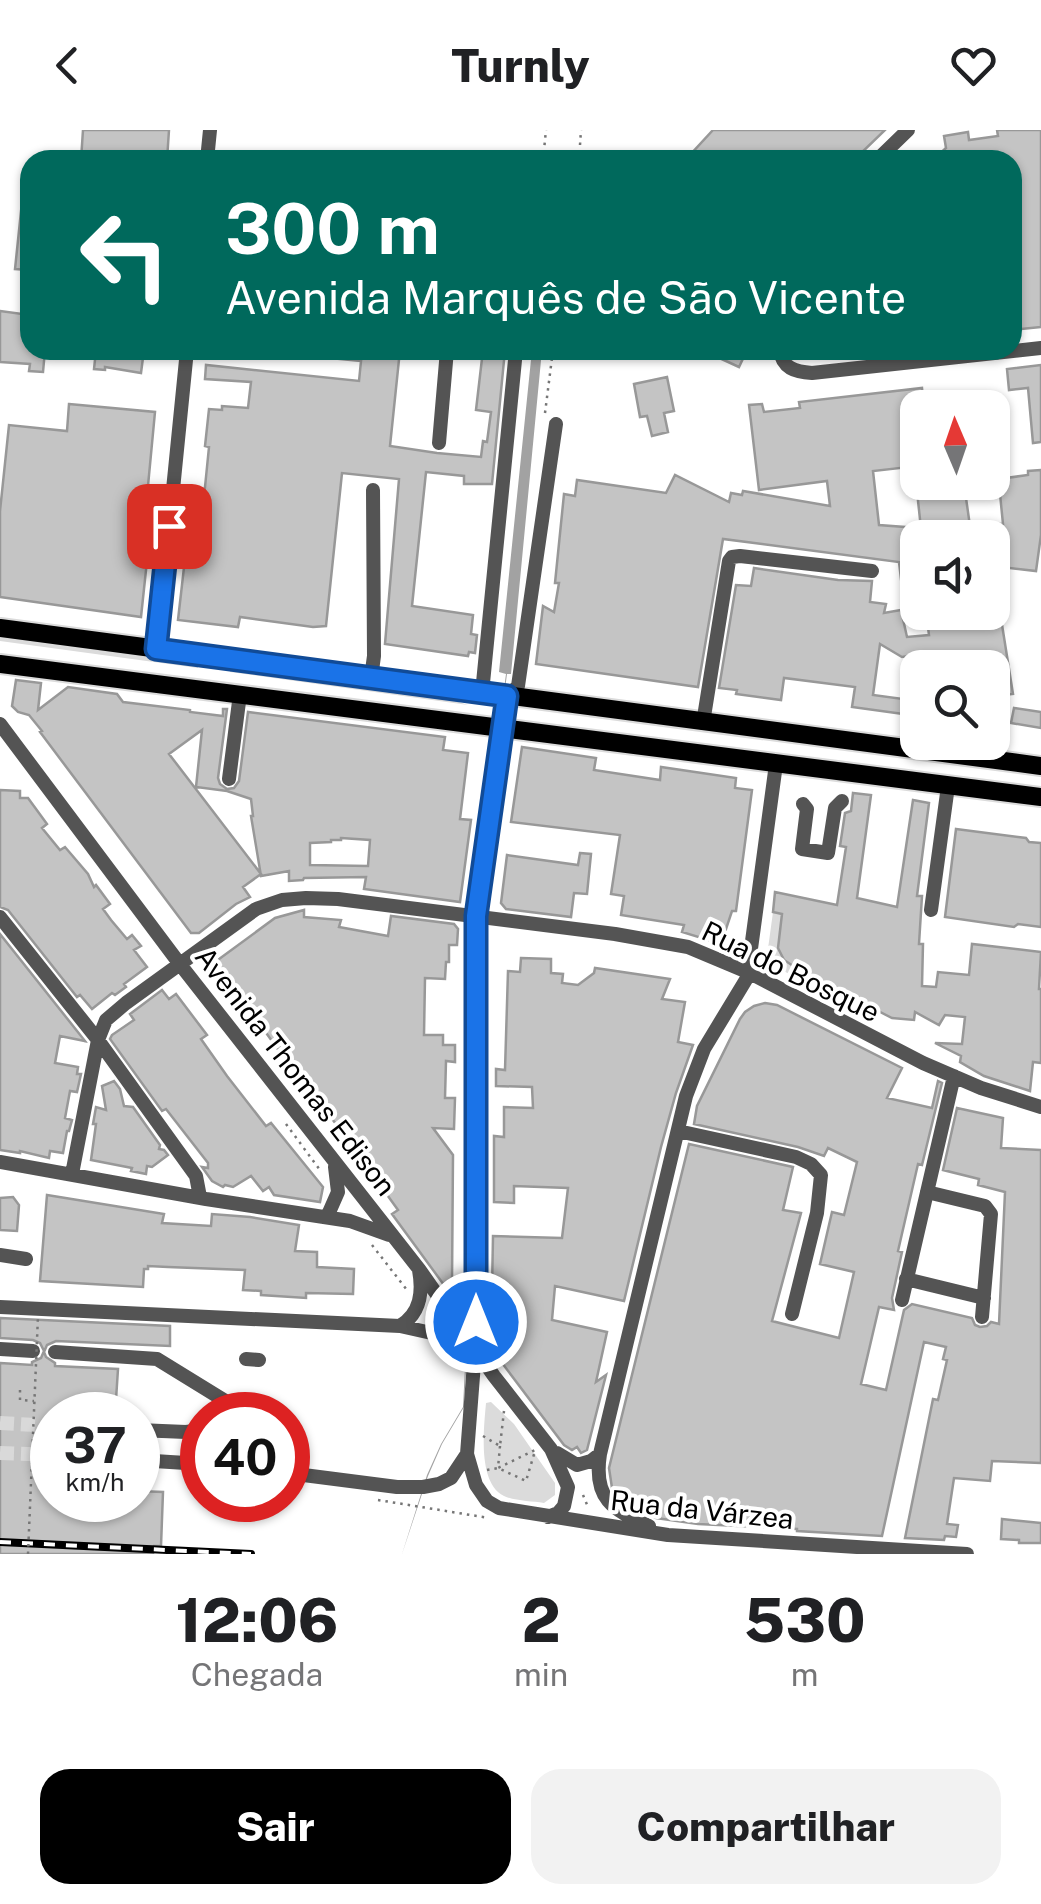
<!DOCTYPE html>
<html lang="pt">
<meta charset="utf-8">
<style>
body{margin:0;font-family:"Public Sans",sans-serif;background:#f2f2f2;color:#202124;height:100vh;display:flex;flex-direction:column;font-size:38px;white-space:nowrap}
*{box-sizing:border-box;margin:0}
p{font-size:32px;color:#757577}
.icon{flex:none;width:55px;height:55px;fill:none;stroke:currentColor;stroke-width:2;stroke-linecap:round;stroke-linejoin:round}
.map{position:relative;height:1424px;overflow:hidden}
.drawer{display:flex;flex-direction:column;background:#fff;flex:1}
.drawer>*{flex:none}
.banner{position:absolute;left:20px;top:20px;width:1002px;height:210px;border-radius:30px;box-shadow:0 2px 8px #0004;background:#00695c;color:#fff;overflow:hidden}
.needle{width:65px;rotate:358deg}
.fabs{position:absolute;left:900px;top:260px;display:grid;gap:20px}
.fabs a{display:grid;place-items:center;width:110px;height:110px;border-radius:20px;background:#fff;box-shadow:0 2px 8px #0004;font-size:50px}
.speed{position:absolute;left:30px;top:1262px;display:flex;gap:20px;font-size:50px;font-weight:700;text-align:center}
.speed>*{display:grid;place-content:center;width:130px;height:130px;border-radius:50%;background:#fff;box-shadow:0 2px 8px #0004;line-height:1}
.speed small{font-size:25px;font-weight:400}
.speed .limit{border:15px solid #d22;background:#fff;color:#111}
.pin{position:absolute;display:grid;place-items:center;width:85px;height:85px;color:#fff;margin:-42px;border-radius:20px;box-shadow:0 5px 15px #0006}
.me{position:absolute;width:110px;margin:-55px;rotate:0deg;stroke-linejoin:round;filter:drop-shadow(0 0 8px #0008)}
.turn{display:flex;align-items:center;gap:35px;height:210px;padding:0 40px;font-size:45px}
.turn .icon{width:130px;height:130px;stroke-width:2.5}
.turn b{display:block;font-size:70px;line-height:85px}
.eta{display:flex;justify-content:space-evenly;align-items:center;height:170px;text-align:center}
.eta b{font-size:60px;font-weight:800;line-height:70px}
.cta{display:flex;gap:20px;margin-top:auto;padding:20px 40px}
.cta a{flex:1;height:115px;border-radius:30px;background:#000;color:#fff;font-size:40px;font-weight:800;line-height:115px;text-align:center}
.cta a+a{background:#f2f2f2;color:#202124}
header{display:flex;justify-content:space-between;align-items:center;height:130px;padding:0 40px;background:#fff;font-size:45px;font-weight:800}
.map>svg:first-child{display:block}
.green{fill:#dbdbdb}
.water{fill:#a2a2a2}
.building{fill:#c4c4c4;stroke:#989898;stroke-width:2.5;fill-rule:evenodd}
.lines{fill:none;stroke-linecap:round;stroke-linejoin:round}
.minor-tunnel{stroke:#d9d9d9;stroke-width:14;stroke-dasharray:14 7;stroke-linecap:butt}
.major-casing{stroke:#dbdbdb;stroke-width:22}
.path{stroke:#767676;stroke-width:2.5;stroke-dasharray:2.5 5;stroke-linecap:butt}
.minor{stroke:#545454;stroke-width:14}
.major{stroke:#000;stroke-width:18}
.rail-casing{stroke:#000;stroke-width:8}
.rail{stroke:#fff;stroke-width:4;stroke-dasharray:11;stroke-linecap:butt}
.path-bridge{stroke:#767676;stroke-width:2.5;stroke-dasharray:2.5 5;stroke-linecap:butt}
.route-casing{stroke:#114b97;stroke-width:25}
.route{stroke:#1a73e8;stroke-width:18}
.labels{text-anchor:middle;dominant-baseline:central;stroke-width:8;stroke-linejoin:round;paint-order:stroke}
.street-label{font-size:28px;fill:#000;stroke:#fff}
</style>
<header><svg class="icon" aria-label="back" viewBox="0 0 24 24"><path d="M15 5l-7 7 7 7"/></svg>Turnly<svg class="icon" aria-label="heart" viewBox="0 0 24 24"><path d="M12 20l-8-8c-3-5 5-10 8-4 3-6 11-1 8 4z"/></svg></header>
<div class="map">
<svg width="1041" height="1424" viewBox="0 0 1041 1424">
<rect width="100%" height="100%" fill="#fff"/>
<path class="green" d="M 0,508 L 198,534 L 198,538 L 0,511 Z
M 230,539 L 450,569 L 468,575 L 230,542 Z
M 773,782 L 782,784 L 778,818 L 784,830 L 823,853 L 820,860 L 772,835 L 767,826 Z
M 491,1272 L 514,1294 L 555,1353 L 555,1365 L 544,1373 C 532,1371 515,1371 504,1366 C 477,1353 484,1297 486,1273 Z"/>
<path class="water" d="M 532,220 L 542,220 L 511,544 L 507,544 L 475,782 L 473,1098 L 464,1277 L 442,1314 L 428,1346 L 402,1424 L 427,1345 L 441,1314 L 463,1277 L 472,1098 L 474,782 L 506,544 L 499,542 Z"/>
<path class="building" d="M 83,0 L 169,0 L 167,30 L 81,30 Z
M 713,0 L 885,0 L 854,30 L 732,30 L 723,24 L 720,30 L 699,30 L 690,25 Z
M 997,0 L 1041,0 L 1041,197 L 1012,200 L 1012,30 L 933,30 L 946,18 L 944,6 L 968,2 L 969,10 L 998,6 Z
M 22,72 L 30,72 L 29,140 L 15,139 Z
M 0,181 L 30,185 L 30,220 L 45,220 L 43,242 L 29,241 L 30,234 L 0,232 Z
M 96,220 L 144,220 L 141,243 L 105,237 L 105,240 L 94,239 Z
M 331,220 L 400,220 L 390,316 L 437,323 L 481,327 L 483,311 L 487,312 L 491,282 L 476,280 L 483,220 L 505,220 L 492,354 L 464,354 L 464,346 L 426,342 L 412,476 L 473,485 L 471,504 L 477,505 L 475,523 L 469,522 L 468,526 L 385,514 L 399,349 L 342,343 L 326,496 L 313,497 L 240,487 L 238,497 L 178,490 L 191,376 L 203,377 L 209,317 L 205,316 L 209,279 L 222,280 L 222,276 L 248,278 L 251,252 L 205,249 L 206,235 L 359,251 L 361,231 L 331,228 Z
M 702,220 L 747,220 L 739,237 Z
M 1041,235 L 1041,312 L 1033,313 L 1028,258 L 1009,260 L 1007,239 Z
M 667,247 L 674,281 L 664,283 L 668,302 L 652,306 L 647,286 L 640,287 L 634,254 Z
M 922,258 L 924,278 L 918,278 L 918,336 L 873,341 L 879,395 L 918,398 L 918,446 L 901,449 L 899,432 L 723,409 L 698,557 L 536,534 L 543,476 L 554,482 L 559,453 L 555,453 L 564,364 L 575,366 L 577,350 L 666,363 L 675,345 L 729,372 L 731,363 L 742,365 L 743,361 L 830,376 L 827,351 L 759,360 L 749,275 L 762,274 L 764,282 L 800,278 L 799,272 Z
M 69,274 L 155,282 L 148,356 L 151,357 L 145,411 L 149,412 L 141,487 L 0,467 L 0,381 L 9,295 L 67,301 Z
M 1041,340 L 1041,405 L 1036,441 L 992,436 L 992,408 L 989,408 L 987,394 L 1003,394 L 1000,364 L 966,368 L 971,403 L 938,400 L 939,408 L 922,408 L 916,352 L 992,352 L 992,346 L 1006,345 L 1006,348 L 1028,345 L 1028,341 Z
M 754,438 L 838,450 L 872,451 L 870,472 L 886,474 L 884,483 L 901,480 L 907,507 L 929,505 L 926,482 L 1000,482 L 1013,564 L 995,566 L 992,557 L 992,538 L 934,538 L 932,523 L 902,527 L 880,514 L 873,565 L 918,571 L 918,586 L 852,577 L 855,557 L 784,548 L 781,570 L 736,564 L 737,560 L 719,558 L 736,455 L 751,456 Z
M 16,550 L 41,553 L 38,580 L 68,557 L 117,564 L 123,572 L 190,580 L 190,582 L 223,586 L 223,579 L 227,579 L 218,648 L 220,654 L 227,659 L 234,658 L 239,651 L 248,582 L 445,607 L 443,620 L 468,623 L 460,689 L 471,690 L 460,772 L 364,759 L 366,747 L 304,748 L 303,750 L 289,751 L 289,741 L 261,746 L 251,686 L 253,686 L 251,669 L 227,661 L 196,657 L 202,600 L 169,624 L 261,744 L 243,757 L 250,767 L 236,774 L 199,803 L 191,803 L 40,602 L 42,601 L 29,585 L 18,582 L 12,576 ZM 341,708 L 370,710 L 368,736 L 310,735 L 310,713 L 331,712 L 331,710 L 341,710 Z
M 1014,578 L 1041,582 L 1041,598 L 1011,593 Z
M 522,617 L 596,628 L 594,640 L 660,650 L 661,637 L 736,648 L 735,658 L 752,660 L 736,781 L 732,781 L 721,814 L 682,802 L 684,795 L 621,785 L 624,766 L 611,764 L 620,705 L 511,692 Z
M 0,660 L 20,661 L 20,668 L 28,668 L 47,694 L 42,698 L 60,720 L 65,717 L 88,744 L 94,757 L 96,755 L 110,774 L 103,779 L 111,790 L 127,809 L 132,805 L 141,816 L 134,820 L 147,837 L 124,854 L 126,857 L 115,865 L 112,863 L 92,879 L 80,865 L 77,867 L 8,780 L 0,777 Z
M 853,663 L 871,665 L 857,768 L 897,777 L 913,670 L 929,673 L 917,766 L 922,766 L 919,814 L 923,814 L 922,856 L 936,857 L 938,842 L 969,845 L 972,814 L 1041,822 L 1039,859 L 1041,859 L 1041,933 L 1033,932 L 1030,961 L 984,946 L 960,932 L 961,926 L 935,913 L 962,914 L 965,887 L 945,885 L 939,895 L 915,882 L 914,890 L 892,888 L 804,843 L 784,830 L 778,818 L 782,784 L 773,782 L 775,762 L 837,775 L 846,717 L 840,716 L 845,683 L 851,681 Z
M 956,699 L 1026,708 L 1029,712 L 1041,713 L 1041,797 L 1018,794 L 1014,797 L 945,787 Z
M 580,723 L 591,724 L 587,764 L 574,763 L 571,787 L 506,779 L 501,773 L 507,725 L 578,735 Z
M 304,780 L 304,787 L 341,790 L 339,797 L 388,806 L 391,786 L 454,794 L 458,799 L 457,815 L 449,815 L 449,832 L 446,832 L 445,849 L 425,848 L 424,905 L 443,905 L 443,915 L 455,915 L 455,932 L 446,931 L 445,968 L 455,968 L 454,999 L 433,998 L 453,1025 L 452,1152 L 444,1155 L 392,1084 L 398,1080 L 375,1048 L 355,1023 L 348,1027 L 334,1008 L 342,1002 L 326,981 L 315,968 L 308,974 L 289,947 L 295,943 L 215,832 L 275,788 Z
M 0,804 L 85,911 L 60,906 L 55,933 L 78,937 L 77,944 L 81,944 L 77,962 L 70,961 L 65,988 L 72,990 L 69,1001 L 67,1001 L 63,1023 L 50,1021 L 49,1028 L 20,1021 L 20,1023 L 0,1020 Z
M 521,828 L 551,829 L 551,843 L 563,844 L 562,853 L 578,855 L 594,843 L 595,838 L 670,849 L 662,869 L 685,872 L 678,912 L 693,915 L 676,963 L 661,1017 L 624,1171 L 555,1156 L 552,1190 L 607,1202 L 596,1252 L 606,1245 L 587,1320 L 581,1323 L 577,1317 L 572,1320 L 564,1315 L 490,1217 L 491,1188 L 502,1189 L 503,1161 L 492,1161 L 493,1106 L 562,1108 L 568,1058 L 514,1056 L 514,1073 L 494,1072 L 494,1006 L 504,1007 L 504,977 L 533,978 L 532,957 L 496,956 L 496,939 L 505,940 L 508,841 L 520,842 Z
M 162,860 L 169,869 L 176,864 L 207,905 L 201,909 L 227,946 L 266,996 L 271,993 L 323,1057 L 320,1072 L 274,1065 L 269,1057 L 263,1061 L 251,1046 L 233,1057 L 225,1055 L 223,1057 L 212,1051 L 202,1037 L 208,1038 L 208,1033 L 166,979 L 162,981 L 110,909 L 112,905 L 134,890 L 130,884 Z
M 765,873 L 777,875 L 902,938 L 887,968 L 932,978 L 938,951 L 942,953 L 922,1035 L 918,1034 L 898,1121 L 902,1122 L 892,1168 L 894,1180 L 879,1177 L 861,1254 L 886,1260 L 904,1180 L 912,1174 L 972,1188 L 975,1195 L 980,1197 L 987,1196 L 991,1192 L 999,1194 L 1005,1062 L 978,1055 L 979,1049 L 943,1040 L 957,978 L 1003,988 L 1001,1018 L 1041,1020 L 1041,1333 L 992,1331 L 990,1351 L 954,1348 L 947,1394 L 958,1395 L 956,1407 L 945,1406 L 944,1410 L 905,1408 L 933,1269 L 938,1270 L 947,1230 L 943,1229 L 946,1217 L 924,1212 L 882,1406 L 797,1401 L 797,1399 L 698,1394 L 656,1388 L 622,1369 L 612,1358 L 609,1338 L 689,1014 L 793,1037 L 783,1080 L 801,1083 L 772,1191 L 839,1208 L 854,1142 L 820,1134 L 832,1082 L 844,1085 L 857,1032 L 828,1018 L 824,1026 L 798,1017 L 694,994 L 697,976 L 740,889 L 745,882 L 754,876 Z
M 114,951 L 120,959 L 124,976 L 133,977 L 160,1015 L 159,1019 L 164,1020 L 168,1025 L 152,1037 L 147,1036 L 146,1044 L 131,1041 L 132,1038 L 91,1030 L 96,994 L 93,994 L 96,977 L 106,980 L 102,956 Z
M 47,1065 L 164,1084 L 162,1093 L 211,1096 L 212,1084 L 250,1087 L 299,1095 L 295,1121 L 317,1122 L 317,1137 L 354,1139 L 353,1164 L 306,1163 L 306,1168 L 261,1165 L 261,1161 L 243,1160 L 245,1140 L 168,1137 L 148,1136 L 148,1139 L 144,1139 L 143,1157 L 40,1151 Z
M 13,1067 L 19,1075 L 17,1101 L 0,1100 L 0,1068 Z
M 0,1188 L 170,1196 L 170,1216 L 56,1211 L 47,1215 L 44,1222 L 46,1227 L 55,1233 L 55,1236 L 118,1239 L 115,1285 L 52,1285 L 52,1370 L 138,1370 L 138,1361 L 163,1362 L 161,1416 L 154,1416 L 153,1424 L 0,1424 L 0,1233 L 32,1235 L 32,1232 L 41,1228 L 44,1221 L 40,1213 L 33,1210 L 0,1208 Z
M 1002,1389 L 1041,1393 L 1041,1413 L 1019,1413 L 1019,1410 L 1001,1409 Z"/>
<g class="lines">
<path class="minor-tunnel" d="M 0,1293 L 52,1296
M 0,1323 L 52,1325"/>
<g class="major-casing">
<path id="major" d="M 0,498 L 1041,636
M 0,534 L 1041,667"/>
</g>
<path class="path" d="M 543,30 L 546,0
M 579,30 L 581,0
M 545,283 L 553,220
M 286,994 L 320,1040
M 372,1115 L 407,1160
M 453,1158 L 459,1168
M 20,1260 L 20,1270 L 34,1271
M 483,1306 L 500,1316 L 504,1281
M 500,1316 L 498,1338 L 535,1320
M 32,1330 L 52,1331
M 487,1340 L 498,1338 L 526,1351 L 535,1321
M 583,1365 L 588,1377
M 378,1370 L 489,1388"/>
<path class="minor" d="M 207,30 L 210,0
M 877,30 L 908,0
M 780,220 C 782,238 795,242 812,243 L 1041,218
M 556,294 L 518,556 L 507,567 L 476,786 L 475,1220 L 467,1324 L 476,1355 L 487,1371 L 499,1378 L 668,1405 L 967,1424
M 439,313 L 447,220
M 157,519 L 187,220
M 371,548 L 374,526 L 373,360
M 482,563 L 516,220
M 703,593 L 729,431 L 732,427 L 740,426 L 872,441
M 0,594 L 179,833 L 419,1139 L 494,1246 L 551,1319 L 568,1357 L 564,1376 L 558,1383 L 548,1387
M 229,649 L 240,564
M 803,674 L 807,679 L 802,719 L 828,723 L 835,678 L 842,671
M 931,780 L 948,656
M 0,787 L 98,910 L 196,1046 L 200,1067
M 678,1001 L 796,1027 L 811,1034 L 821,1045 L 817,1083 L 792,1184
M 0,1032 L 206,1069 L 350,1091 L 389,1105
M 72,1044 L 98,910 L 106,890 L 126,873 L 256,779 L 282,770 L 306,768 L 338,769 L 615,804 L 688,817 L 750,843 L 923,933 L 981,958 L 1041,977
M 927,1062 L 985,1076 L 991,1084 L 982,1187
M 327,1087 L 338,1062 L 335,1037
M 0,1125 L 26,1129
M 906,1149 L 984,1168
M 902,1170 L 954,946
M 0,1177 L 400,1196 L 436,1204 L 475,1220
M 400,1196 C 421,1183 423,1162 419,1140
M 0,1219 L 33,1221
M 55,1222 L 157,1229 L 248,1285
M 246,1229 L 259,1230
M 138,1300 L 186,1302 L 202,1300
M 288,1315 L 289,1316
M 557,1323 L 577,1335 L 591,1331 L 600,1324
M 138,1330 L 202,1334
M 288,1343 L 397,1357 L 423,1357 L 439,1354 L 451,1348 L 467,1324
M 649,1396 C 612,1379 593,1369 600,1324 L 686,966 L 704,919 L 750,843 L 750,826 L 776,634"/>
<use href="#major" class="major"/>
<g class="rail-casing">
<path id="rail" d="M 0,1412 L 251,1424"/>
</g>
<use href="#rail" class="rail"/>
<path class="path-bridge" d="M 28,1424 L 38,1186"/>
</g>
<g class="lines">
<g class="route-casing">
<path id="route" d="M 169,396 L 156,519 L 507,566 L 476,786 L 476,1192"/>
</g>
<use href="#route" class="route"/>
</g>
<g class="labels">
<g class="street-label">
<text transform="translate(791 841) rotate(26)">Rua do Bosque</text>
<text transform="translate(296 941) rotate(52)">Avenida Thomas Edison</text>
<text transform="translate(702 1379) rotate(6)">Rua da Várzea</text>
</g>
</g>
</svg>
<div class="fabs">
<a><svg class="needle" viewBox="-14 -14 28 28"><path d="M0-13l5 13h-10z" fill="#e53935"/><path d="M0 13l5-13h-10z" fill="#757577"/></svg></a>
<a><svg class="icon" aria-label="sound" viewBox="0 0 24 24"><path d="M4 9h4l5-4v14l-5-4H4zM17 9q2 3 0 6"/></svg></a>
<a><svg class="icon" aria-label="search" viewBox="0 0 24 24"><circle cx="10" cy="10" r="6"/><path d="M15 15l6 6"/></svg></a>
</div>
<div class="speed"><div>37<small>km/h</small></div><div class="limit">40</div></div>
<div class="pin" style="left:169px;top:396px;background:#d93025"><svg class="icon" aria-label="arrive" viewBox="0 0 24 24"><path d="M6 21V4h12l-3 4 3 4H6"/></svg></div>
<svg class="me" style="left:476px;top:1192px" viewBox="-20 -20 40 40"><circle r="17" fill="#1a73e8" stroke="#fff" stroke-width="3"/><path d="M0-11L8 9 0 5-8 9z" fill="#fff"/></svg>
<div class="banner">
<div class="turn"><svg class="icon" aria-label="left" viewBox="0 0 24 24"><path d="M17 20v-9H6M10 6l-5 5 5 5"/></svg><div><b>300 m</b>Avenida Marquês de São Vicente</div></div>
</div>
</div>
<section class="drawer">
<div class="eta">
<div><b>12:06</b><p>Chegada</p></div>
<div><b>2</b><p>min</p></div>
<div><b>530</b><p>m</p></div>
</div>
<div class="cta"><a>Sair</a><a>Compartilhar</a></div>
</section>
